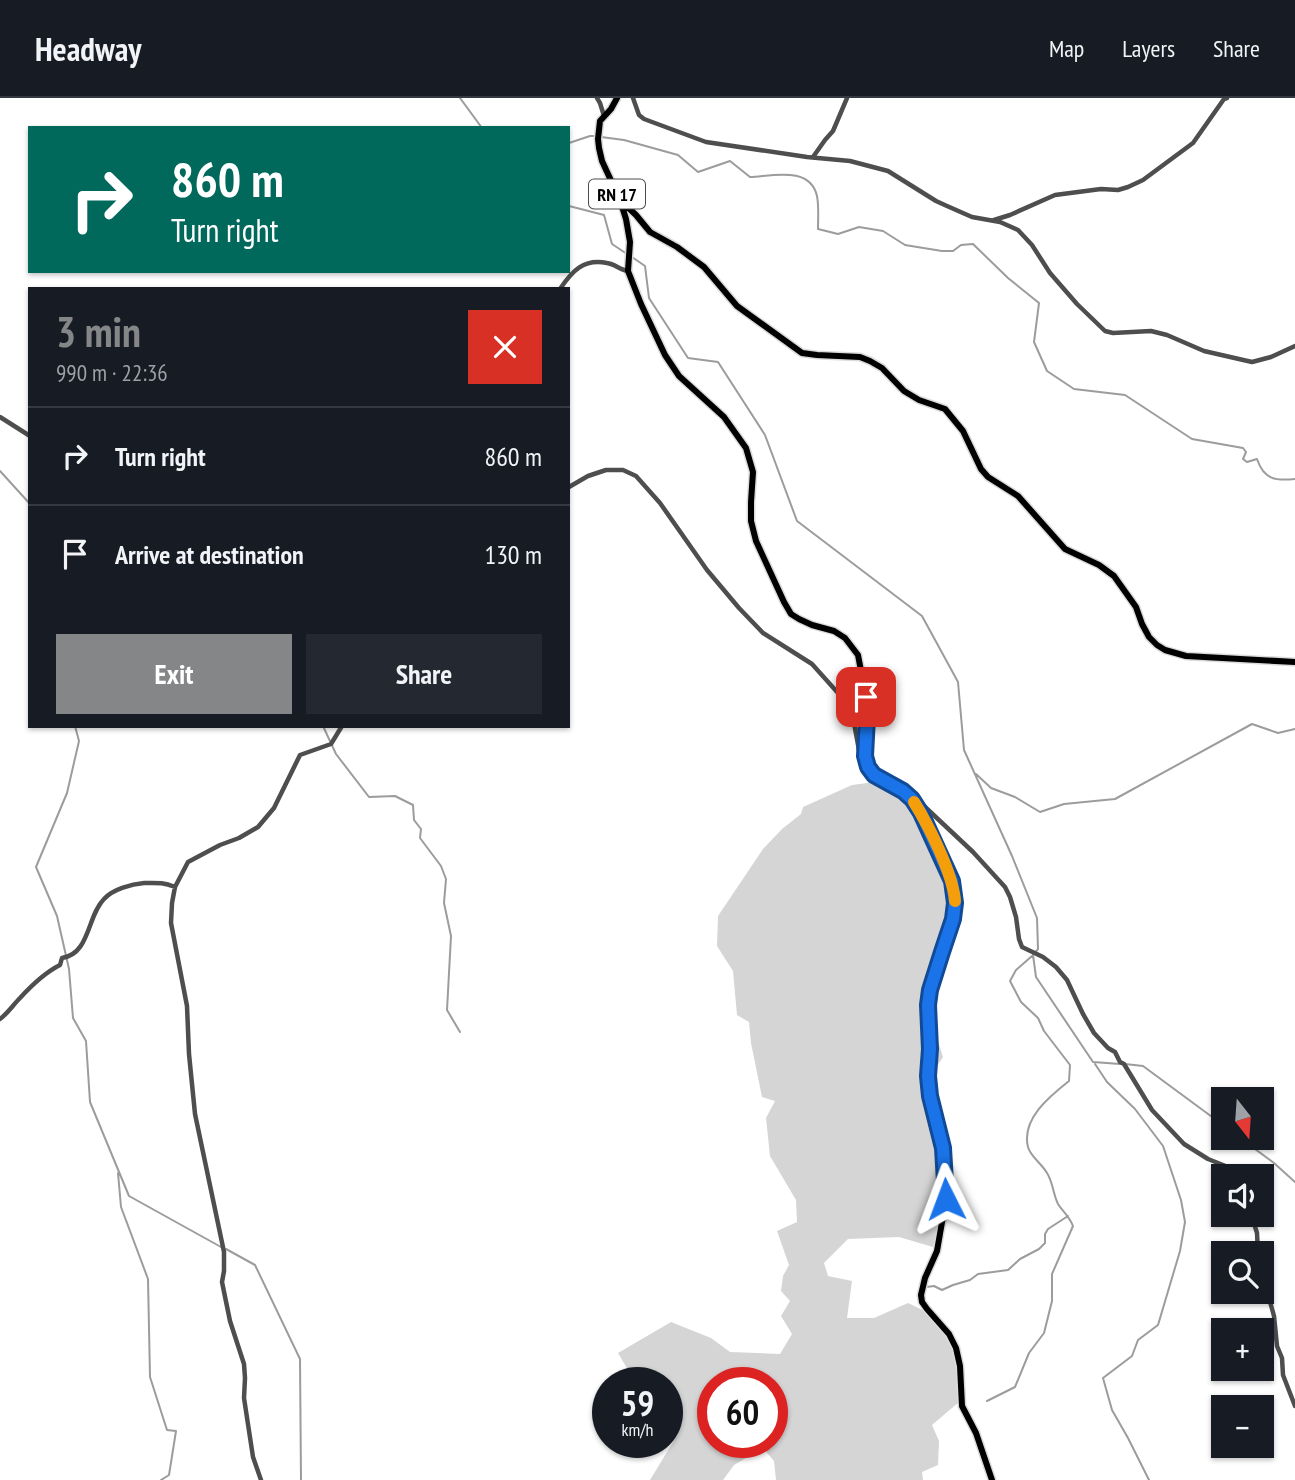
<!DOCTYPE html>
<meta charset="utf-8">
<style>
body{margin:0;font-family:"PT Sans Narrow",sans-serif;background:#242831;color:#f1f3f6;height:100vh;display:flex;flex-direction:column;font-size:26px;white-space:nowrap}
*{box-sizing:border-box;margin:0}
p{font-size:23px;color:#9ea1a6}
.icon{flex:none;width:38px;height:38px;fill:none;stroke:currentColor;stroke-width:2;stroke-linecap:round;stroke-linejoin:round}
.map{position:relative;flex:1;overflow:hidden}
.panel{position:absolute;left:28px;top:189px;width:542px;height:441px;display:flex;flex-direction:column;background:#171b24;border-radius:0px;box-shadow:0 2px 5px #0004}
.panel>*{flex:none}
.top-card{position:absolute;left:28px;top:28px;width:542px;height:147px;border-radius:0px;box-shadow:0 2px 5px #0004;background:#00695c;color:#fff;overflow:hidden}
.needle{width:46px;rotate:163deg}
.tools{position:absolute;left:1211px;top:989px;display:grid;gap:14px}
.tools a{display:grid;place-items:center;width:63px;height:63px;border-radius:0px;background:#171b24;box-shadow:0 2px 5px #0004;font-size:35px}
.speed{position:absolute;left:592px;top:1269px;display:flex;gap:14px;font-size:35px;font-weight:700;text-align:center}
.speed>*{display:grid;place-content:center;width:91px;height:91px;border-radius:50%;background:#171b24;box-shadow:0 2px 5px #0004;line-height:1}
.speed small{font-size:18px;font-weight:400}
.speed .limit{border:10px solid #d22;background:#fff;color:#111}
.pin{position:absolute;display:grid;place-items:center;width:60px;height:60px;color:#fff;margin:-30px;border-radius:14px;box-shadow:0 4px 10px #0006}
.me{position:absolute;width:77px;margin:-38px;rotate:357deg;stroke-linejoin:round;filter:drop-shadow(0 0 5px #0008)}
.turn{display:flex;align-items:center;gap:24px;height:147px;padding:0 28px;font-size:32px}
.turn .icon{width:91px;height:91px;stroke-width:2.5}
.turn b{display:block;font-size:49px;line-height:60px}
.round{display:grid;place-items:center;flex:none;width:74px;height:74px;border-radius:0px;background:#242831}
.summary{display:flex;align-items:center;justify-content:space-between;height:119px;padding:0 28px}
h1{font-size:42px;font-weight:600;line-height:52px;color:#858687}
.primary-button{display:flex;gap:14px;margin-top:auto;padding:14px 28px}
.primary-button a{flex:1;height:80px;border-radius:0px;background:#858687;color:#fff;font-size:28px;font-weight:600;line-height:80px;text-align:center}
.primary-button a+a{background:#242831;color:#f1f3f6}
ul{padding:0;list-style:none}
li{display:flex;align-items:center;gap:21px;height:98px;padding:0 28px;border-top:2px solid #363941}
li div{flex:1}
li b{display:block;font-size:26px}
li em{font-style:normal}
header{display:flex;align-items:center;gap:42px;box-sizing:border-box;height:98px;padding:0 35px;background:#171b24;border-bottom:2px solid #363941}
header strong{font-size:33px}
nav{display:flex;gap:38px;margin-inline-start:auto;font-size:24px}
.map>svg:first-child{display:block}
.green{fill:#d5d5d5;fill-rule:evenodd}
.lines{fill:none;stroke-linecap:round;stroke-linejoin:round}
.stream{stroke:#9c9c9c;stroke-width:2}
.major-casing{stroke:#dbdbdb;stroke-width:9}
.minor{stroke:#4e4e4e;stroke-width:4.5}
.major{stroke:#000;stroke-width:6}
.route-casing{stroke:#114b97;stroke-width:18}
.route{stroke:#1a73e8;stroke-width:12}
.slow{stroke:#f59e0b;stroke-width:12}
.labels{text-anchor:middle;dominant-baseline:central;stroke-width:7;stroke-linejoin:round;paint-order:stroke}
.shield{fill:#fff;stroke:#4c4c4c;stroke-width:2}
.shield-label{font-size:18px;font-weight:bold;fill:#000}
</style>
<header>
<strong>Headway</strong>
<nav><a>Map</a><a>Layers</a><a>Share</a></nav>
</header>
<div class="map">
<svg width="1295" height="1382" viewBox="0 0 1295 1382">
<rect width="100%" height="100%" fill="#fff"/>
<path class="green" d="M 875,684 L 898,692 L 911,705 L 946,778 L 950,798 L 949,821 L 934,857 L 925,900 L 924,918 L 939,946 L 943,959 L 934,973 L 935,985 L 925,994 L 941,1042 L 943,1110 L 933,1149 L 899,1139 L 848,1141 L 824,1165 L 828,1178 L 852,1183 L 847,1220 L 874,1220 L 908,1205 L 927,1214 L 950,1242 L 955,1254 L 959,1304 L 932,1327 L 939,1343 L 938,1367 L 922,1374 L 923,1382 L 776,1382 L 774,1363 L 763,1350 L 734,1367 L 723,1382 L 650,1382 L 678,1336 L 667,1325 L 667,1284 L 617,1284 L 628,1272 L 618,1255 L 671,1224 L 711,1240 L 730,1254 L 780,1256 L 792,1236 L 781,1218 L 790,1203 L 781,1193 L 783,1178 L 789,1167 L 777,1133 L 797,1124 L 796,1102 L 770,1058 L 766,1020 L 775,1003 L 762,999 L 751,945 L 749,924 L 737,917 L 733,873 L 717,848 L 718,818 L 763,751 L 782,731 L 801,716 L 803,709 L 852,687 ZM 712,1284 L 772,1284 L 772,1344 L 712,1344 Z"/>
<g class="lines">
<path class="stream" d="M 460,0 L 482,30
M 601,39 L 624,42 L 678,57 L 698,74 L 730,63 L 750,79 C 773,78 810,68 817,98 C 819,108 818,121 818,131 L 838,136 L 859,129 L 883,133 L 905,147 L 942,153 L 953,153 L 961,147 L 973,146 L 1008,180 L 1039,205 L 1034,244 L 1047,273 L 1074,291 L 1125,297 L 1192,341 L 1243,350 L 1246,354 L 1243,361 L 1247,364 L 1257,361 C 1264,382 1276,383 1295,381
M 569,45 L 590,38 L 596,38
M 569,108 L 604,117 L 612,146 L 627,156
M 632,159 L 645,168 L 649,200 L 688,260 L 718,264 L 765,337 L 797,423 L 922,518 L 958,584 L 964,652 L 1012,758 L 1037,820 L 1038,851 L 1033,857 L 1036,879 L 1093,964 L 1120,966
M 0,373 L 30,406
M 75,628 L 79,643 L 67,695 L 36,769 L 57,818 L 69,871 L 73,920 L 86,943 L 90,1004 L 129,1098 L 221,1149
M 323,628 L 336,656 L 369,699 L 395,698 L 413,707 L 414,722 L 421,731 L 420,740 L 441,768 L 446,781 L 444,805 L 451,838 L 447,912 L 460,934
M 976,676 L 991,690 L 1015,699 L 1040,714 L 1064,706 L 1115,701 L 1252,626 L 1278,635 L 1295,631
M 1095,966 L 1107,984 L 1135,1011 L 1163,1048 L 1181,1102 L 1185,1124 L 1180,1153 L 1158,1227 L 1138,1242 L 1132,1258 L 1103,1280 L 1112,1312 L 1128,1340 L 1149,1382
M 1125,966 L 1143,968 L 1223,1027
M 1240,1040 L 1274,1065 L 1295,1084
M 118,1075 L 121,1109 L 148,1181 L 150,1279 L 167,1332 L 176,1333 L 169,1377 L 161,1382
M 226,1151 L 255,1167 L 300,1261 L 301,1382
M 926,1189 L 934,1188 L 942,1192 L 953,1187 L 970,1182 L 978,1176 L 1008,1172 L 1020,1161 L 1039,1151 L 1045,1145 L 1045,1136 L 1048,1131 L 1068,1118
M 987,1303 L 1015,1289 L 1029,1255 L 1044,1235 L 1052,1203 L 1052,1176 L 1073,1128 C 1069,1118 1063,1114 1058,1106 C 1053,1096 1053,1084 1047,1075 C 1042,1066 1030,1058 1028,1049 C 1021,1021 1050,998 1069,983 L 1070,967 L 1044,933 L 1038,920 L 1021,904 L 1010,883 L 1016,872 L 1032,858"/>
<g class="major-casing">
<path id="major" d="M 617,0 L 611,11 L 600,23 L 598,41 L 599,50 L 602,63 L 620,102 L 626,121 L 630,144 L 628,173 L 641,206 L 665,257 L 679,278 L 724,319 L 746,350 L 753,374 L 751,404 L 751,423 L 756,443 L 784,504 L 791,516 L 799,521 L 812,527 L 834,533 L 845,540 L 858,557 L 866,599 L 867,619 L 865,658 L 868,669 L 874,677 L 903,693 L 912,701 L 921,715 L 952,783 L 955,805 L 953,821 L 941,854 L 930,892 L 928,907 L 930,951 L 928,978 L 931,998 L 943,1050 L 946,1101 L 937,1153 L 925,1180 L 921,1197 L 922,1204 L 927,1211 L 949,1236 L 956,1250 L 960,1268 L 962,1308 L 976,1335 L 992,1382
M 620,102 L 636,117 L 650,134 L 677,149 L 704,169 L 737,208 L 802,255 L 817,257 L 860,259 L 870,263 L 882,270 L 904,293 L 919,302 L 945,311 L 963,333 L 981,371 L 988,379 L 1018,398 L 1065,451 L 1099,467 L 1114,478 L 1136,509 L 1142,526 L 1149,539 L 1157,547 L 1165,552 L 1186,558 L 1295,564"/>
</g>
<path class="minor" d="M 597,0 L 600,5 L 604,18
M 633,0 L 639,17 L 644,21 L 706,44 L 807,59 L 850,63 L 888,73 L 936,103 L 947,108 L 972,119 L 1000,124 L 1018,132 L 1032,147 L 1050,175 L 1077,206 L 1105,233 L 1113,235 L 1151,233 L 1167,237 L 1204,253 L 1252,264 L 1271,259 L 1295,248
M 813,59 L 825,42 L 833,33 L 847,0
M 994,122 L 1010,117 L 1055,97 L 1101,91 L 1118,92 L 1128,89 L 1143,82 L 1193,45 L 1224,1 L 1227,0
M 560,191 C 572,173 584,160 607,165 C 615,166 620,172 628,173
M 0,319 L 30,338
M 569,389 L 588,378 L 606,372 L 623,372 L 636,378 L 660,405 L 707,472 L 739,510 L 763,535 L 812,566 L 838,595 L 854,625 L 859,652 L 864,657
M 912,701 L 924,708 L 973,754 L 1005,789 L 1010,799 L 1016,819 L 1019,841 L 1022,849 L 1043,859 L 1056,869 L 1067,882 L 1083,916 L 1094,935 L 1108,950 L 1115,954 L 1120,964 L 1124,966 L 1152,1012 L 1184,1046 L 1208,1061 L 1233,1071 L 1239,1078
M 0,921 C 8,915 13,907 20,900 C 31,888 46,874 60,867 L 62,860 C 90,856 87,818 104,801 C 113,791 132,786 144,785 C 157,785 162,784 175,789
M 1251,1116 L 1257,1135 L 1258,1155
M 1262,1175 L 1274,1218 L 1277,1248 L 1282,1260 L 1283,1277 L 1295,1308
M 261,1382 L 253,1359 L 244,1300 L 245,1280 L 244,1266 L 230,1223 L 222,1184 L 224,1173 L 224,1154 L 195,1016 L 189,956 L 187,908 L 171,825 L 172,805 L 175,789 L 188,764 L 220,747 L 239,740 L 258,729 L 274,710 L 300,657 L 331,646 L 342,628"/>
<use href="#major" class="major"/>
</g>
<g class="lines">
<g class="route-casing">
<path id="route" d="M 866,599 L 867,619 L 865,658 L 868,669 L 874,677 L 903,693 L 912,701 L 921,715 L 952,783 L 955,805 L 953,821 L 942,854 L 930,892 L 928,907 L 930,951 L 928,978 L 930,998 L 943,1050 L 946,1101"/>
</g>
<use href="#route" class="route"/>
<path class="slow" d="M 914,704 C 929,728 953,776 955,803"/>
</g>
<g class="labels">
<rect class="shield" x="589" y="81.5" width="56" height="29" rx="5"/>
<g class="shield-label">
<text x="617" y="96">RN 17</text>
</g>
</g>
</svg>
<div class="tools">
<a><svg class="needle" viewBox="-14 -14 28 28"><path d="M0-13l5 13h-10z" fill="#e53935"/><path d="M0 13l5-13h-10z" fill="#9ea1a6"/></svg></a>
<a><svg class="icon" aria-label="sound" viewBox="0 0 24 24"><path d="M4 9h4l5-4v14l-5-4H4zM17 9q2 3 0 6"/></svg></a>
<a><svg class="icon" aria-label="search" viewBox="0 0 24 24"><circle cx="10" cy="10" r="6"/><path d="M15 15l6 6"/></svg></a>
<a>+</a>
<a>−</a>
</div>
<div class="speed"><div>59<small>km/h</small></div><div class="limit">60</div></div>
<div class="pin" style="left:866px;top:599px;background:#d93025"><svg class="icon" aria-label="arrive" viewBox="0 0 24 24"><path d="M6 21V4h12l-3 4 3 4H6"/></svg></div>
<svg class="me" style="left:946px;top:1101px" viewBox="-20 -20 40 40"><path d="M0-17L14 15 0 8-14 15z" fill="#1a73e8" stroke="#fff" stroke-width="4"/></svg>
<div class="top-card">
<div class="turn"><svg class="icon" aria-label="right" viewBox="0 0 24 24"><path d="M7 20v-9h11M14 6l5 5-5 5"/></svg><div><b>860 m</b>Turn right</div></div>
</div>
<section class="panel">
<div class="summary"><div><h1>3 min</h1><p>990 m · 22:36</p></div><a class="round" style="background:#d93025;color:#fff"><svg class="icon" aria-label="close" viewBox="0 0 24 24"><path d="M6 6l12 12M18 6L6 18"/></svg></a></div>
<ul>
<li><svg class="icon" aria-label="right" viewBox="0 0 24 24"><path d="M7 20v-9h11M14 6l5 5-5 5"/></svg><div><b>Turn right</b></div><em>860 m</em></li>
<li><svg class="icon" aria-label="arrive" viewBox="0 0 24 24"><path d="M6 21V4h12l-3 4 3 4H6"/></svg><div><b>Arrive at destination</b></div><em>130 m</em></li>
</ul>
<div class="primary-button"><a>Exit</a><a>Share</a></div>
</section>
</div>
